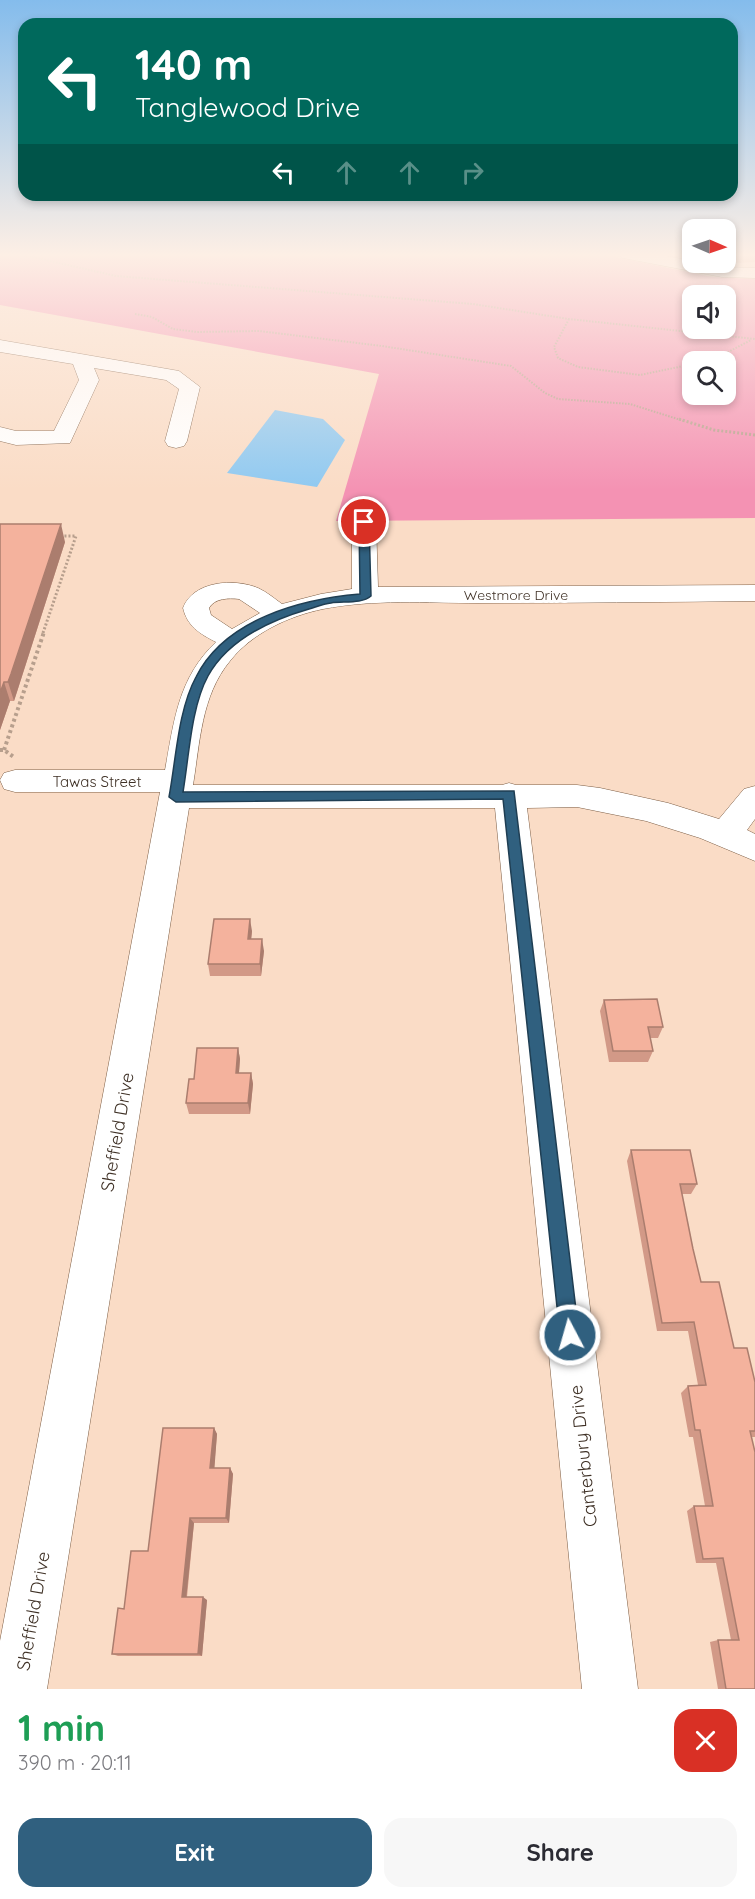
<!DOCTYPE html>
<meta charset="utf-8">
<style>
body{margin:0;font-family:Quicksand,sans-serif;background:#f7f7f7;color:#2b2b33;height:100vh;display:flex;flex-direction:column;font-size:22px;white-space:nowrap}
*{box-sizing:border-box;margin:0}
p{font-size:20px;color:#7c7c81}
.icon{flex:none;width:33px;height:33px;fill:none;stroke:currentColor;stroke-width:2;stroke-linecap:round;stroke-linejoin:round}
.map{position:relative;height:1689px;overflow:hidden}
.details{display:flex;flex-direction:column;background:#fff;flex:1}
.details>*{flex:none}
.hud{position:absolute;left:18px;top:18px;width:720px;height:183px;border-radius:18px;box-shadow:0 3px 9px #0003;background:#00695c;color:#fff;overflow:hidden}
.needle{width:39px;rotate:92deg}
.controls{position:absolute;left:682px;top:219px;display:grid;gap:12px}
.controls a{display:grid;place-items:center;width:54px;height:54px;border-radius:12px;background:#fff;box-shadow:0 3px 9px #0003;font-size:30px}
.pin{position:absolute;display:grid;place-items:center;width:51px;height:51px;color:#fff;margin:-26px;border:3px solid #fff;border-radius:50%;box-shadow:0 2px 6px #0007}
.me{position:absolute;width:66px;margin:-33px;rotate:354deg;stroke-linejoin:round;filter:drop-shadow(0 0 4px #0008)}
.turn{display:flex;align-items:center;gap:21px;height:126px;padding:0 18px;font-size:27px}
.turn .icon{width:78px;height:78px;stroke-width:2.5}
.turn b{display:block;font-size:42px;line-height:51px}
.lanes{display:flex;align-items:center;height:57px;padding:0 18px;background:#0003;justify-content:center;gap:30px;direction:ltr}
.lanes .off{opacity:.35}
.round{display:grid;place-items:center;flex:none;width:63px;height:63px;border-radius:18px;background:#f7f7f7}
.summary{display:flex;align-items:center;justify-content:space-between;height:102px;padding:0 18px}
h1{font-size:36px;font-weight:800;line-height:45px;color:#1e9e55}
.cta{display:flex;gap:12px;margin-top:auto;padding:12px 18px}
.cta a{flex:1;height:69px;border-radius:18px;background:#30607f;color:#fff;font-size:24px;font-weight:800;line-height:69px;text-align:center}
.cta a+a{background:#f7f7f7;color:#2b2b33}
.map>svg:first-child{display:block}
.green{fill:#f492b3;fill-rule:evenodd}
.water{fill:#8fc9f1}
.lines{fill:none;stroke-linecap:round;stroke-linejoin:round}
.minor-casing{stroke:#7d5e45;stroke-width:1}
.path-far2{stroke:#b79f8d;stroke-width:2;stroke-dasharray:1.5 1.5;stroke-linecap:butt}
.path-far1{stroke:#b79f8d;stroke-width:3;stroke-dasharray:2 2;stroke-linecap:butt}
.path{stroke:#b79f8d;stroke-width:4;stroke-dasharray:3 3;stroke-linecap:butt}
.minor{fill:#fff;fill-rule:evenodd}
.wall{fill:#d29987}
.shaded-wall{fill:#ab7d6e}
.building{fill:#f4b29d;stroke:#ab7d6e;stroke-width:1.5}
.route{fill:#30607f;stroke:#1f3e53;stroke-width:1.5}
.labels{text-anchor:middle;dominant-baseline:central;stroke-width:6;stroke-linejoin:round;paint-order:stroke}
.far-street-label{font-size:14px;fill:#3f3126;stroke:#fff}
.street-label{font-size:15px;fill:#3f3126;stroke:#fff}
.near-street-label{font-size:18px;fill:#3f3126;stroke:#fff}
</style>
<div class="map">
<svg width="755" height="1689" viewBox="0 0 755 1689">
<rect width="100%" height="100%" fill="#fadcc6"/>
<path class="green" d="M 0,253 L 596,253 L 712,277 L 755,279 L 755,518 L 336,521 L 379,374 L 0,305 ZM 693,296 L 726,296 L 726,328 L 693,328 ZM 693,362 L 726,362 L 726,394 L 693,394 Z"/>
<path class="water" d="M 275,410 L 323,419 L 345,440 L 317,487 L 227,473 Z"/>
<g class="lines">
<g class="minor-casing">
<path id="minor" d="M 615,253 L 651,253 L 722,267 L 755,268 L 755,278 L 722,277 L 623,258 Z
M 0,340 L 179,371 L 200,387 L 187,441 L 184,446 L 176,448 L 168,446 L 165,441 L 179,389 L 166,380 L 94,368 L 99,380 L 70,443 L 16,445 L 0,441 L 0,427 L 16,431 L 54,431 L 79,380 L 73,364 L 0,352 Z
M 364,515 L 373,517 L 376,522 L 378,587 L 755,585 L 755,601 C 663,602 570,603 478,603 C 426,603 374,599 323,609 C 289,616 252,633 230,661 C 201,696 200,743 193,785 L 502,785 L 509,783 L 516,785 L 577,785 L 600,788 L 668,803 L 719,819 L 744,789 L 755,786 L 755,819 L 747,830 L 755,834 L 755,861 L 700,838 L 646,821 L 577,807 L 527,808 L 638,1689 L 582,1689 L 495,808 L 189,808 L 47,1689 L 0,1689 L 0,1641 L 160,792 L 15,792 L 4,789 L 0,780 L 4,773 L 15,770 L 165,770 C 174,721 178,678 216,642 C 200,634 187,626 183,608 C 193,581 234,578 258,588 C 267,592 275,599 282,604 L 321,594 L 352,589 L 352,522 L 355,517 ZM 239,599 L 260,613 L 232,629 L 211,615 L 209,608 C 215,598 228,598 239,599 Z"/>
</g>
<path class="path-far2" d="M 15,253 L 116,276 L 473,304 L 569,319 L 755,339
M 135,314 L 152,317 L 173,329 L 197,332 L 259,331 L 382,346 L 511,366 L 545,393 L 558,399 L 630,404 L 684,421
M 569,319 L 554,347 L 558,358 L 578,367 L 640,375 L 693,364
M 709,362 L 751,340"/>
<path class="path-far1" d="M 679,419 L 714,430 L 755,435
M 43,633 L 76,536 L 60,536"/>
<path class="path" d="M 0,750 L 4,750 L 15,758
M 4,750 L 44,632"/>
<use href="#minor" class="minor"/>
</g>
<path class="wall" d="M 726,253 L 755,253 L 755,262 L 737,263 L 726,261 Z
M 0,524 L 65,542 L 17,692 L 14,701 L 10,701 L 0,730 Z
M 252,931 L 251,939 L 264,951 L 261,976 L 210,976 L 208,964 Z
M 604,1000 L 663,1027 L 658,1038 L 650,1038 L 653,1051 L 648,1062 L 609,1062 L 600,1011 Z
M 238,1048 L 240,1059 L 239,1073 L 251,1073 L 253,1084 L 250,1114 L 189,1114 L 186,1103 L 194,1079 Z
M 631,1150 L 697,1184 L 691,1194 L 682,1194 L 693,1249 L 701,1282 L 734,1348 L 755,1382 L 755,1437 L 752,1437 L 755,1689 L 718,1689 L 710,1642 L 718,1640 L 731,1640 L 716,1563 L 696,1563 L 687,1511 L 694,1506 L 705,1506 L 693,1437 L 689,1437 L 681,1393 L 688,1386 L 698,1385 L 688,1331 L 657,1331 L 627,1161 Z
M 214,1428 L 217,1434 L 214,1468 L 230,1468 L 233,1474 L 229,1523 L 194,1523 L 187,1597 L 207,1600 L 202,1656 L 118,1656 L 112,1654 L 124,1609 Z"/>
<path class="shaded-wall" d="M 61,524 L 65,542 L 14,701 L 8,682 Z
M 4,682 L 10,701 L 0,730 L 0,693 Z
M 250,919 L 252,931 L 250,951 L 248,939 Z
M 262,939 L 264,951 L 261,976 L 260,964 Z
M 238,1048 L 240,1059 L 238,1084 L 236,1073 Z
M 251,1073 L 253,1084 L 250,1114 L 248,1103 Z
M 214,1428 L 217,1434 L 214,1474 L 210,1468 Z
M 230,1468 L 233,1474 L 229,1523 L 226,1518 Z
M 190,1518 L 194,1523 L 186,1600 L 182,1597 Z
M 203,1597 L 207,1600 L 202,1656 L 198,1654 Z"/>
<path class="building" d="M 0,524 L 61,524 L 11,674 L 8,682 L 4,682 L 0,693 Z
M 214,919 L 250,919 L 248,939 L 262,939 L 260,964 L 208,964 Z
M 657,999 L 663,1027 L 648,1027 L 653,1051 L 613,1051 L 604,1000 Z
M 197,1048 L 238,1048 L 236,1073 L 251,1073 L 248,1103 L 186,1103 L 189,1079 L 194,1079 Z
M 631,1150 L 690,1150 L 697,1184 L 680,1184 L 693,1249 L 701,1282 L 719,1282 L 734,1348 L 747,1348 L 755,1382 L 755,1431 L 750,1431 L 755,1452 L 755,1689 L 726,1689 L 718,1640 L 739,1640 L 723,1558 L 703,1559 L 694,1506 L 713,1506 L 700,1430 L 695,1430 L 688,1386 L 706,1385 L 694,1322 L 662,1323 Z
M 163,1428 L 214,1428 L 210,1468 L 230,1468 L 226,1518 L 190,1518 L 182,1597 L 203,1597 L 198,1654 L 112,1654 L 118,1608 L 124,1609 L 131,1551 L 148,1551 Z"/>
<linearGradient id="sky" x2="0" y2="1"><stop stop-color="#84bcec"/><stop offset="0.52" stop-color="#fdefe5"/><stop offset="1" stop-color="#fdefe5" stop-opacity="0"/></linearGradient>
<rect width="755" height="490" fill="url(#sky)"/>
<path class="route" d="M 364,519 L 369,522 L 371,596 C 362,604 343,601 331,603 C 323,604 316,607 309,609 C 271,620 228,640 208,676 C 191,707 189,757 183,792 L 514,791 L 579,1335 L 576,1342 L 570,1345 L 563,1342 L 560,1335 L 503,799 L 176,802 L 169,797 C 176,760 178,710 196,677 C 225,619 301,599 360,594 L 359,522 Z"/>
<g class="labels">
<g class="far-street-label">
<text x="516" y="595">Westmore Drive</text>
</g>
<g class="street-label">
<text x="97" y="781">Tawas Street</text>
</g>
<g class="near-street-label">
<text transform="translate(117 1132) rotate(-80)">Sheffield Drive</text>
<text transform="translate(583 1456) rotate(-96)">Canterbury Drive</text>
<text transform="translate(33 1611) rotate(-80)">Sheffield Drive</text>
</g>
</g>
</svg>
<div class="controls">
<a><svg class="needle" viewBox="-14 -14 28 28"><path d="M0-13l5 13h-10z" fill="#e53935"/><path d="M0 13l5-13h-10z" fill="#7c7c81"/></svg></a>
<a><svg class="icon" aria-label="sound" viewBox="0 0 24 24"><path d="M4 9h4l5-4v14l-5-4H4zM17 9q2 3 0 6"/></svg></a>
<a><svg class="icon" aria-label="search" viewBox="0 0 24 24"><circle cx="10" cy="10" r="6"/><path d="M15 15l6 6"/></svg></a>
</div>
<div class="pin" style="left:364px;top:522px;background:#d93025"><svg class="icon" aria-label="arrive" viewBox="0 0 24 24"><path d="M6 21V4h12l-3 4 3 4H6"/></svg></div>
<svg class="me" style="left:570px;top:1335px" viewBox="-20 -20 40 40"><circle r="17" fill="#30607f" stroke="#fff" stroke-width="3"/><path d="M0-11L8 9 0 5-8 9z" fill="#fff"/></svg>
<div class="hud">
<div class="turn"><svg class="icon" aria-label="left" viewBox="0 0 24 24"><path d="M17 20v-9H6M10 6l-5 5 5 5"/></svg><div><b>140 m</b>Tanglewood Drive</div></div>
<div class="lanes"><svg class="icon" aria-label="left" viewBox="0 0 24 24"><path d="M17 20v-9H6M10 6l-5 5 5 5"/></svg><svg class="icon off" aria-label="ahead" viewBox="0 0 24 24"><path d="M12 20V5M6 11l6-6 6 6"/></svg><svg class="icon off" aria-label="ahead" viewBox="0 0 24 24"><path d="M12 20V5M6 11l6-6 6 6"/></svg><svg class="icon off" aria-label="right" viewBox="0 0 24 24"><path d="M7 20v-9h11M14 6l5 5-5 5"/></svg></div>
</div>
</div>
<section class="details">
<div class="summary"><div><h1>1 min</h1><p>390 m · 20:11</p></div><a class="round" style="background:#d93025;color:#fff"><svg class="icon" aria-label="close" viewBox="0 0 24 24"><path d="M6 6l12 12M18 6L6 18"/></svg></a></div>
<div class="cta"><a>Exit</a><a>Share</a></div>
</section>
